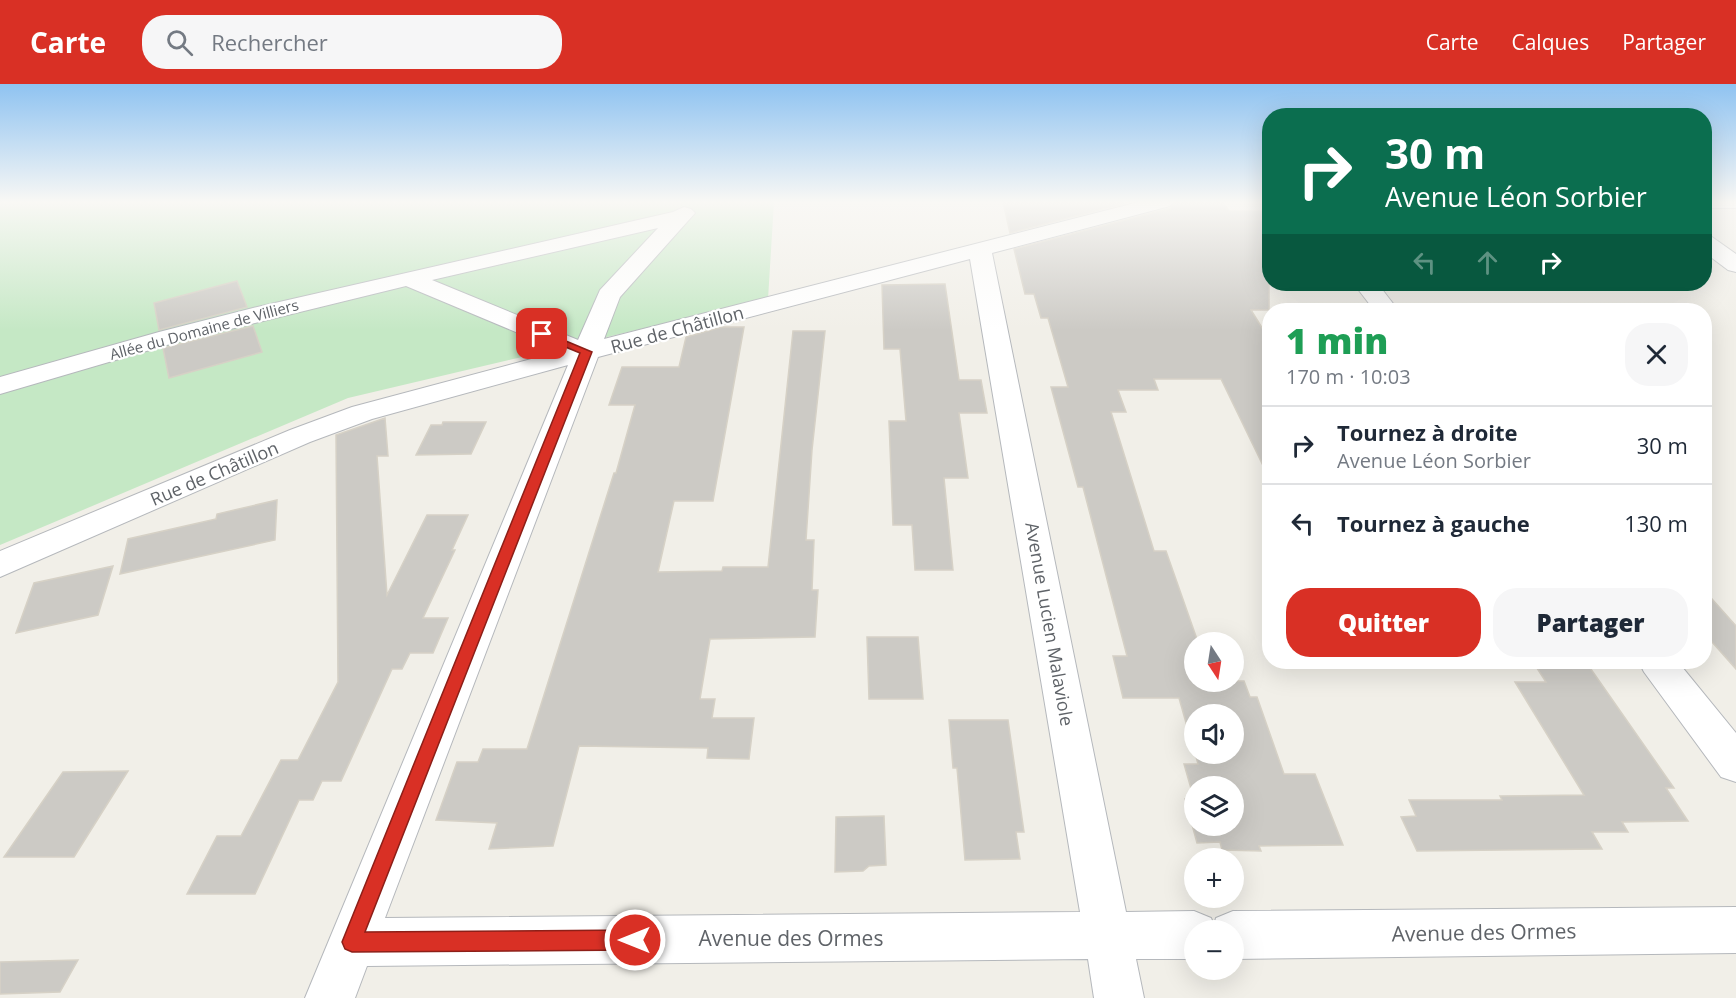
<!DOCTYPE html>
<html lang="fr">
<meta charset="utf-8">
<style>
body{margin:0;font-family:"Open Sans",sans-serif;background:#f6f6f7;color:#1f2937;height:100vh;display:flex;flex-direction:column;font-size:22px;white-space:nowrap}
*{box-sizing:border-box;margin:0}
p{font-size:20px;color:#747a83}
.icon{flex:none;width:33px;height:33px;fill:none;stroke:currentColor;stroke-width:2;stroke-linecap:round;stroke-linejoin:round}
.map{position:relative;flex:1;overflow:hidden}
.drawer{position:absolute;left:1262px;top:219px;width:450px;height:366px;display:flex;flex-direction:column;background:#fff;border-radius:24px;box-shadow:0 6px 24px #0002}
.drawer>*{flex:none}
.banner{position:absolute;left:1262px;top:24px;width:450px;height:183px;border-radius:24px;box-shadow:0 6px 24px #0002;background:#0b6e4f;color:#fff;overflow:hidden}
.needle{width:39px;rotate:168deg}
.buttons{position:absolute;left:1184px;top:548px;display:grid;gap:12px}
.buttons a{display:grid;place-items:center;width:60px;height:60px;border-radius:50%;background:#fff;box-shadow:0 6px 24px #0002;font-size:30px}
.pin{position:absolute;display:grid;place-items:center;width:51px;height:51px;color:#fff;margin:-26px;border-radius:12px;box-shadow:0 3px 9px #0006}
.me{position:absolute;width:66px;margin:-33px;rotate:270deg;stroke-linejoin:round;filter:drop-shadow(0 0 4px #0008)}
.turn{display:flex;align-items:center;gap:21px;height:126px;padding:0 24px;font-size:27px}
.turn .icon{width:78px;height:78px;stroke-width:2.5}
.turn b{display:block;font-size:42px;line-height:51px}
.lanes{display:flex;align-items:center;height:57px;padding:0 24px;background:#0003;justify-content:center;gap:30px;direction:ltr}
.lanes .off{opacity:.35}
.round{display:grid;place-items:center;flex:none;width:63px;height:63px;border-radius:24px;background:#f6f6f7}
.head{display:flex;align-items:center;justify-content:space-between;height:102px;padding:0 24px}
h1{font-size:36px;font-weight:800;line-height:45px;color:#1e9e55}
.primary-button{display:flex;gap:12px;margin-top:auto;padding:12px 24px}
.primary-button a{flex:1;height:69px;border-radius:24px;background:#d93025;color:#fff;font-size:24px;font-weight:800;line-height:69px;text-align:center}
.primary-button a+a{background:#f6f6f7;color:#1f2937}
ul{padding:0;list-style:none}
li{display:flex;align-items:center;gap:18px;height:78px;padding:0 24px;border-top:2px solid #e0e1e3}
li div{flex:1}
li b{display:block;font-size:22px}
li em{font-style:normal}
header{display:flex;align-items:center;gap:36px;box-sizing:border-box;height:84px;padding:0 30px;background:#d93025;color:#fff}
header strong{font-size:28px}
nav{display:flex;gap:33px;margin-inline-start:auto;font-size:21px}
.search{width:420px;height:54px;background:#f6f6f7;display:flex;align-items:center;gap:15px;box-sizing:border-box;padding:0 21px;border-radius:24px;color:#747a83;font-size:22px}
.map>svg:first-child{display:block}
.green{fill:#c5e8c5}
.building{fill:#cccac5;stroke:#d6d1c6;stroke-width:1.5;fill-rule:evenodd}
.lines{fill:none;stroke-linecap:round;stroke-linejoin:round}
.minor-casing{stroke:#b5b8bc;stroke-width:2}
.minor{fill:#fff;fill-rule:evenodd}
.route{fill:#d93025;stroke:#8d1f18;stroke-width:1.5}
.labels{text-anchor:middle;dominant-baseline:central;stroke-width:4.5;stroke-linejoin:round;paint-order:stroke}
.far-street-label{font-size:15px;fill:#5f6368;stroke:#fff}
.street-label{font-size:18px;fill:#5f6368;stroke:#fff}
.near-street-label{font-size:21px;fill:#5f6368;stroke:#fff}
</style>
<header>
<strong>Carte</strong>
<div class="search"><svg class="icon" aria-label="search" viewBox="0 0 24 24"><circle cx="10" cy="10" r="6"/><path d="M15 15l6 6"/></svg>Rechercher</div>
<nav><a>Carte</a><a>Calques</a><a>Partager</a></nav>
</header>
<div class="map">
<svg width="1736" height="914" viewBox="0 0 1736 914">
<rect width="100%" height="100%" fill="#f1efe8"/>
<path class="green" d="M 0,118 L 774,118 L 768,215 L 348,314 L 0,461 Z"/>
<path class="building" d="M 1003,118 L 1130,118 L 1010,149 Z
M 1175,118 L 1223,118 L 1229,127 L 1262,127 L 1269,138 L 1269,226 L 1251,226 L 1269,255 L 1269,394 L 1221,295 L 1154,295 L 1158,306 L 1118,306 L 1126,328 L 1111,328 L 1154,467 L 1166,467 L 1198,558 L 1194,558 L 1194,597 L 1244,597 L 1250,613 L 1257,613 L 1284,690 L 1315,690 L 1343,761 L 1259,762 L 1261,767 L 1222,766 L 1220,758 L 1197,759 L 1185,715 L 1194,715 L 1184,680 L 1198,680 L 1195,669 L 1233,669 L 1233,630 L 1194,630 L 1194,667 L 1179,614 L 1123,614 L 1113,572 L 1127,572 L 1083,403 L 1078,403 L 1051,303 L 1068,303 L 1048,234 L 1041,234 L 1034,210 L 1025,210 L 1014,165 L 1171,124 ZM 1194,702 L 1233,702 L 1233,741 L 1194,741 Z
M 237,197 L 247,223 L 159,246 L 154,219 Z
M 945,200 L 959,296 L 981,296 L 987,329 L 959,329 L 968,394 L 944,394 L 953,486 L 915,486 L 912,441 L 893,441 L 889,337 L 906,337 L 900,265 L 884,265 L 882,201 Z
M 253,242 L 262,268 L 169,294 L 163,264 Z
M 722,243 L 744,243 L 713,417 L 674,417 L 658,488 L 722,487 L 723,483 L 768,483 L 793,247 L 825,247 L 812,366 L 806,456 L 814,456 L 812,506 L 818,506 L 815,553 L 710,555 L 700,615 L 715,615 L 712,634 L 754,634 L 749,675 L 707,674 L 708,664 L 579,662 L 553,762 L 489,765 L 497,739 L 436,736 L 457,678 L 478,678 L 483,665 L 527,665 L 614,389 L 616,389 L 635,321 L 609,321 L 622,283 L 679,283 L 686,253 Z
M 385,334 L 388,372 L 377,372 L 387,511 L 427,431 L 468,431 L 452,466 L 455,466 L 423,534 L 448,534 L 433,569 L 410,569 L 402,585 L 392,585 L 341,697 L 322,697 L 313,716 L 299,716 L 255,810 L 187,810 L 217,752 L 241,752 L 281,676 L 298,676 L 338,598 L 336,351 Z
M 443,338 L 486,338 L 471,370 L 416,371 L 431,341 L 442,341 Z
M 277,416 L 275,456 L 120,490 L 128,455 L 216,435 L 217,430 Z
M 113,482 L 98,531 L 16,549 L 34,499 Z
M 1704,506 L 1736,542 L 1736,585 L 1704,549 Z
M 867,553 L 918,553 L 923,615 L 869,615 Z
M 1533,578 L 1586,578 L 1674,704 L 1666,704 L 1688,737 L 1622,738 L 1628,748 L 1592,748 L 1602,765 L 1417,767 L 1401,733 L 1416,732 L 1409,716 L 1502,716 L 1500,712 L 1584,711 L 1515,598 L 1546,598 Z
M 949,636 L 1008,636 L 1024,748 L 1016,748 L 1020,775 L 965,776 L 957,684 L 953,684 Z
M 128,687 L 74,773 L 4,773 L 63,688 Z
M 884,732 L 886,781 L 869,782 L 863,787 L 835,788 L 836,733 Z
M 78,876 L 60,908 L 0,910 L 0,878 Z"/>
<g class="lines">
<g class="minor-casing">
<path id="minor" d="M 1139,118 L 1173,118 L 1170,122 L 992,169 L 1126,828 L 1194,827 L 1211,834 L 1214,841 L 1216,834 L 1233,827 L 1736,823 L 1736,869 L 1233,875 L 1233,846 L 1194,846 L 1194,875 L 1136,875 L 1144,914 L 1094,914 L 1088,875 L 367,882 L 355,914 L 305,914 L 568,281 L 372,335 L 310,358 L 0,493 L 0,467 L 290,346 L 352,323 L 561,267 L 406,202 L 177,258 L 0,310 L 0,293 L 159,248 L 253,224 L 673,128 L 684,123 L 691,125 L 695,129 L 620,213 L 604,255 ZM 658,144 L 600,206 L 578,256 L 432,196 ZM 970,175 L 1080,828 L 385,834 L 598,273 Z
M 1704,118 L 1736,118 L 1736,124 L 1704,124 Z
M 1704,151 L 1712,153 L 1736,170 L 1736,188 L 1728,186 L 1704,168 Z
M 1354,200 L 1378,200 L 1398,226 L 1374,226 Z
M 1639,578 L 1678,578 L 1736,649 L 1736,698 L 1721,693 L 1644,588 Z"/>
</g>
<use href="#minor" class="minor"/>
</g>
<linearGradient id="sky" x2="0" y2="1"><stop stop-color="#8fc3f1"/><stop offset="0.48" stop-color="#f9f8f5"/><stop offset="1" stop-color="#f9f8f5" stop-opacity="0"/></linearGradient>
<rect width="1736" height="246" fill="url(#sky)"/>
<path class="route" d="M 542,247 L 592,268 L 365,848 L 635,846 L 642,849 L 645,856 L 642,863 L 635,866 L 352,868 L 345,865 L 342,858 L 580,269 L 539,252 L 537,250 Z"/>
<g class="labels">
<g class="far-street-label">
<text transform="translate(204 245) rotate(-15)">Allée du Domaine de Villiers</text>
</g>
<g class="street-label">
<text transform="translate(677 245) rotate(-15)">Rue de Châtillon</text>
<text transform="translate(214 389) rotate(-23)">Rue de Châtillon</text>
<text transform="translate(1050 540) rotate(80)">Avenue Lucien Malaviole</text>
</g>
<g class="near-street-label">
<text transform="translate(1484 848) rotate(-1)">Avenue des Ormes</text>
<text x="791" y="854">Avenue des Ormes</text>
</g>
</g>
</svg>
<div class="buttons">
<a><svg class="needle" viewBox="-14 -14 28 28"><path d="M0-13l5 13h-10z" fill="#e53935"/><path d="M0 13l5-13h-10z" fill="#747a83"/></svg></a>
<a><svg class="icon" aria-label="sound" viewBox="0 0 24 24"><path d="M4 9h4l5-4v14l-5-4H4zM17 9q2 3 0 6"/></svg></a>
<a><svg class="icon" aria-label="layers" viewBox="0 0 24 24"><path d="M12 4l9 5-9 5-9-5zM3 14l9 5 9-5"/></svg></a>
<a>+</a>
<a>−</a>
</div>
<div class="pin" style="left:542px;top:250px;background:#d93025"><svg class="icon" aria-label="arrive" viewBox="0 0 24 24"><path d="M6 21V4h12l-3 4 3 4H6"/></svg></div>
<svg class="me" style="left:635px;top:856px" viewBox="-20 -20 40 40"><circle r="17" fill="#d93025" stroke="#fff" stroke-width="3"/><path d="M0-11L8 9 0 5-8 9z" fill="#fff"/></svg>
<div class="banner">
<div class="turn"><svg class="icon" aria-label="right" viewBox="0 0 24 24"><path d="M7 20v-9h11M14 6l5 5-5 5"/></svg><div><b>30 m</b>Avenue Léon Sorbier</div></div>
<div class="lanes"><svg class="icon off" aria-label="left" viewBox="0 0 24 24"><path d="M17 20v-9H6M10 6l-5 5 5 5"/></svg><svg class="icon off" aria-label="ahead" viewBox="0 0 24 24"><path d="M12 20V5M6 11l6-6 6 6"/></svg><svg class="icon" aria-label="right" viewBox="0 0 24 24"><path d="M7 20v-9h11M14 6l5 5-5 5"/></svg></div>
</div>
<section class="drawer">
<div class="head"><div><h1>1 min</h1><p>170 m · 10:03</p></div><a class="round"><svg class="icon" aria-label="close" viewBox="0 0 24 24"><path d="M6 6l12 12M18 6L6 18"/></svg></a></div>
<ul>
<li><svg class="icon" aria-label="right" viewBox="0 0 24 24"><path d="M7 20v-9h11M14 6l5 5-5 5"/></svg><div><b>Tournez à droite</b><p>Avenue Léon Sorbier</p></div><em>30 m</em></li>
<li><svg class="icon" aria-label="left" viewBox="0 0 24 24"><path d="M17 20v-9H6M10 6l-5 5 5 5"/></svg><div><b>Tournez à gauche</b></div><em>130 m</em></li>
</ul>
<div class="primary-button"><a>Quitter</a><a>Partager</a></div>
</section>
</div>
